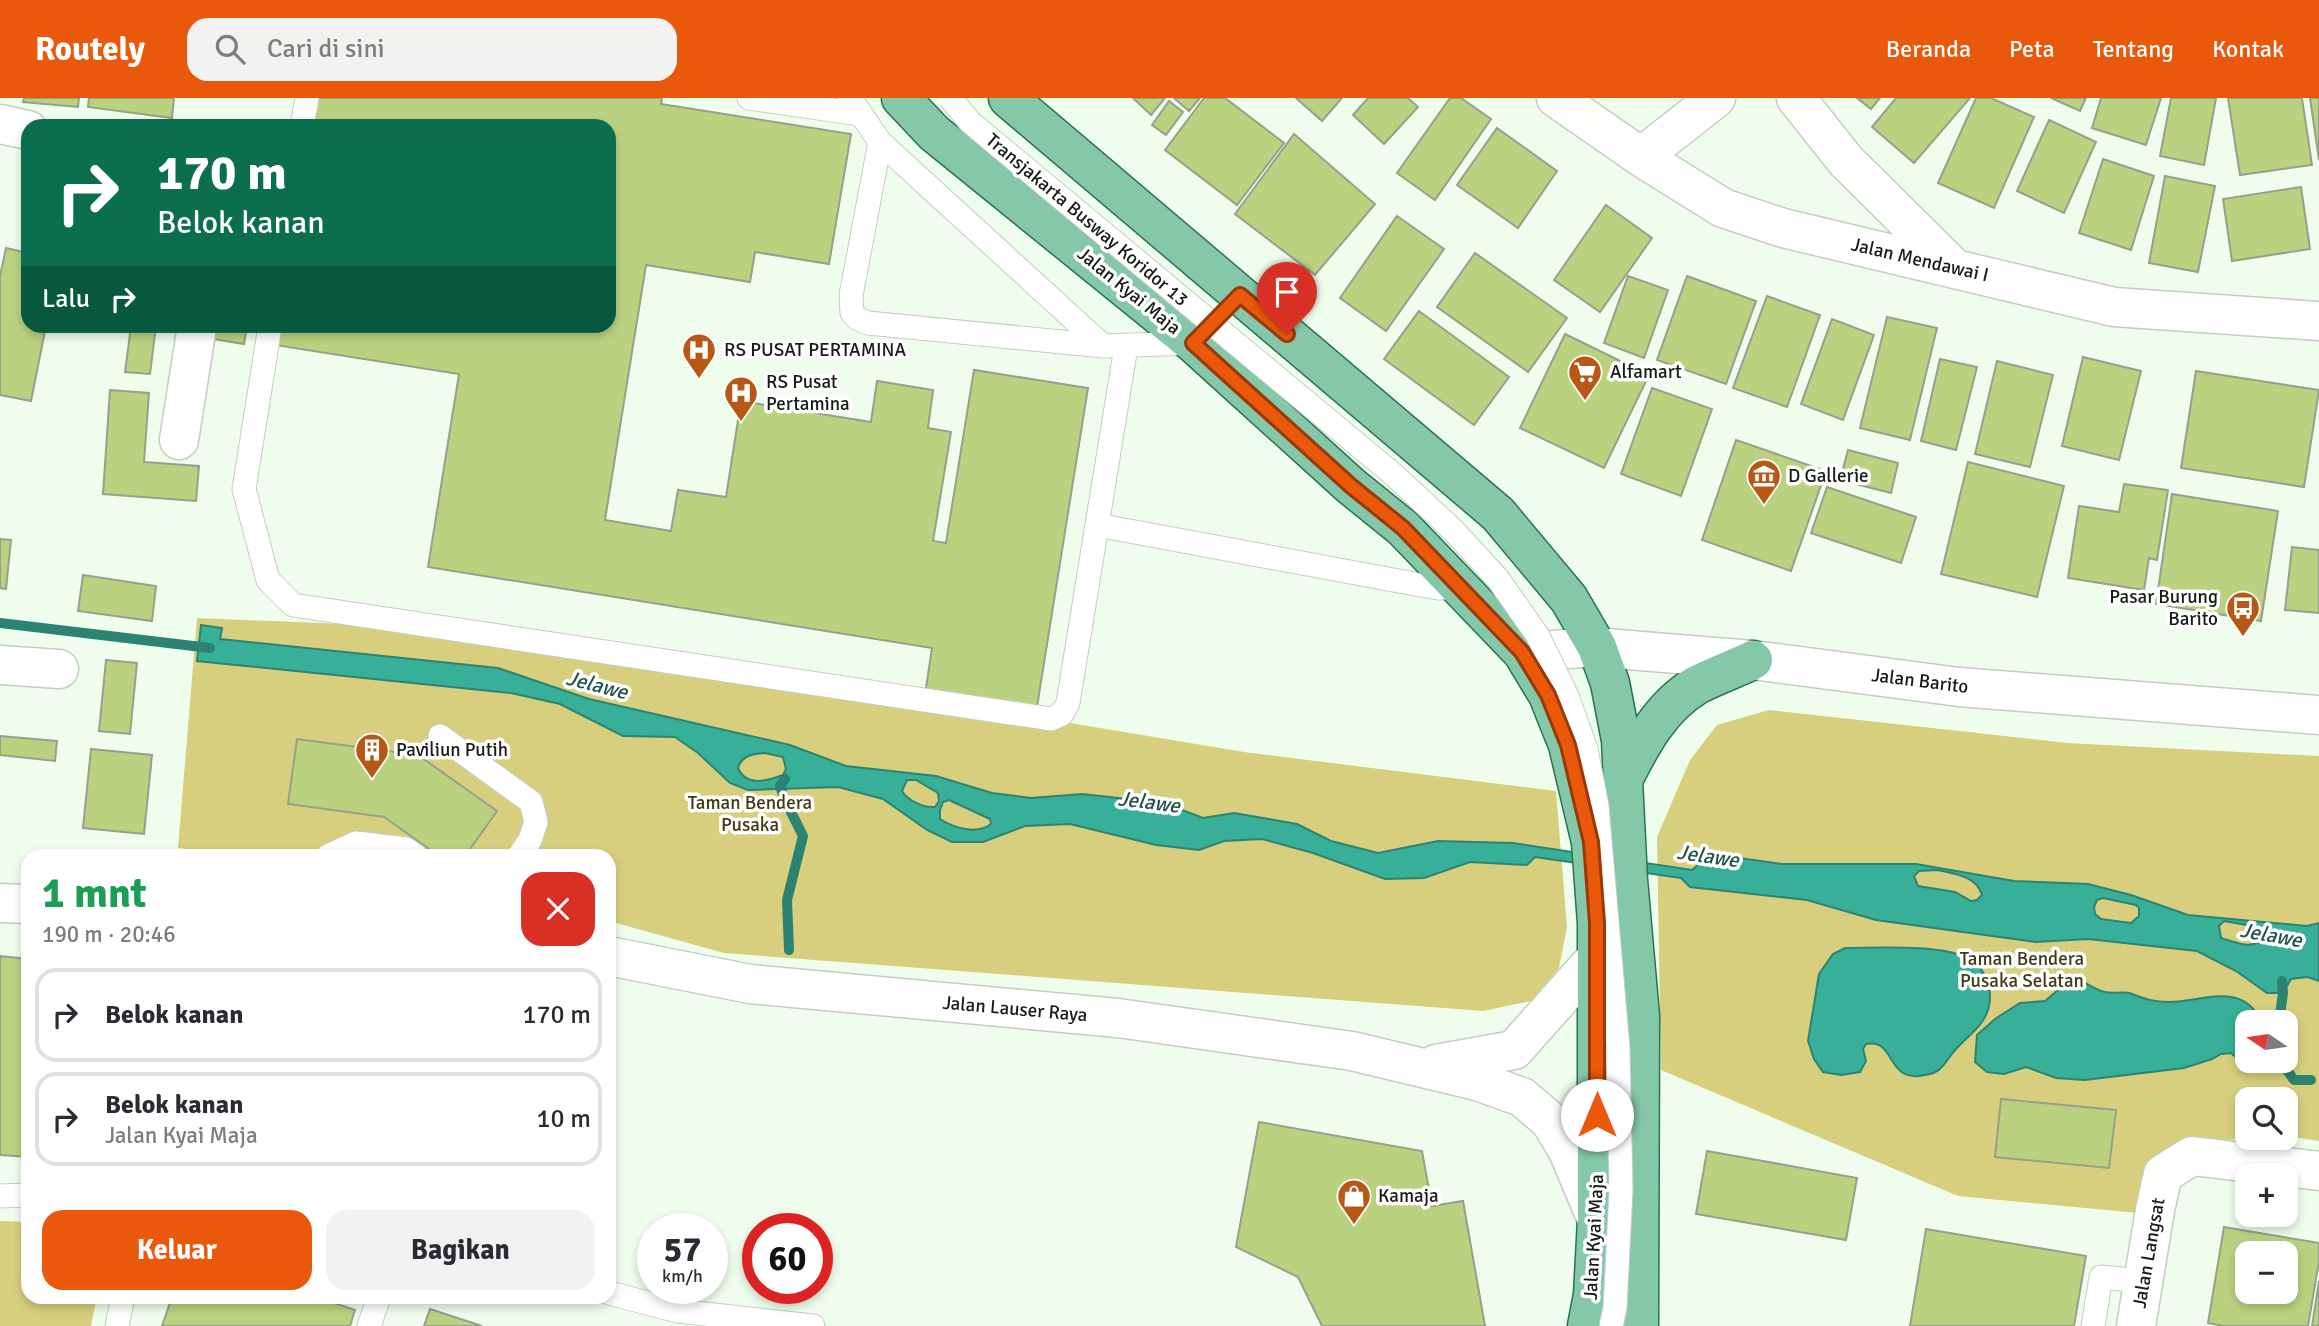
<!DOCTYPE html>
<html lang="id">
<meta charset="utf-8">
<style>
body{margin:0;font-family:Signika,sans-serif;background:#f2f2f3;color:#2b2b33;height:100vh;display:flex;flex-direction:column;font-size:26px;white-space:nowrap}
*{box-sizing:border-box;margin:0}
p{font-size:23px;color:#7c7c81}
.icon{flex:none;width:38px;height:38px;fill:none;stroke:currentColor;stroke-width:2;stroke-linecap:round;stroke-linejoin:round}
.map{position:relative;flex:1;overflow:hidden}
.details{position:absolute;left:21px;top:751px;width:595px;height:455px;display:flex;flex-direction:column;background:#fff;border-radius:21px;box-shadow:0 4px 10px #0003}
.details>*{flex:none}
.banner{position:absolute;left:21px;top:21px;width:595px;height:214px;border-radius:21px;box-shadow:0 4px 10px #0003;background:#0b6e4f;color:#fff;overflow:hidden}
.needle{width:46px;rotate:283deg}
.fabs{position:absolute;left:2235px;top:912px;display:grid;gap:14px}
.fabs a{display:grid;place-items:center;width:63px;height:63px;border-radius:14px;background:#fff;box-shadow:0 4px 10px #0003;font-size:35px}
.speed{position:absolute;left:637px;top:1115px;display:flex;gap:14px;font-size:35px;font-weight:700;text-align:center}
.speed>*{display:grid;place-content:center;width:91px;height:91px;border-radius:50%;background:#fff;box-shadow:0 4px 10px #0003;line-height:1}
.speed small{font-size:18px;font-weight:400}
.speed .limit{border:10px solid #d22;background:#fff;color:#111}
.pin{position:absolute;display:grid;place-items:center;width:60px;height:60px;color:#fff;margin:-72px -30px;border-radius:50% 50% 50% 0;rotate:-45deg;box-shadow:0 0 7px #0007}
.pin .icon{rotate:45deg}
.me{position:absolute;width:77px;margin:-38px;rotate:0deg;stroke-linejoin:round;filter:drop-shadow(0 0 5px #0008)}
.turn{display:flex;align-items:center;gap:24px;height:147px;padding:0 21px;font-size:32px}
.turn .icon{width:91px;height:91px;stroke-width:2.5}
.turn b{display:block;font-size:49px;line-height:60px}
.then{display:flex;align-items:center;height:66px;padding:0 21px;background:#0003;gap:14px;font-size:26px}
.round{display:grid;place-items:center;flex:none;width:74px;height:74px;border-radius:21px;background:#f2f2f3}
.headline{display:flex;align-items:center;justify-content:space-between;height:119px;padding:0 21px}
h1{font-size:42px;font-weight:700;line-height:52px;color:#1e9e55}
.cta{display:flex;gap:14px;margin-top:auto;padding:14px 21px}
.cta a{flex:1;height:80px;border-radius:21px;background:#ea580c;color:#fff;font-size:28px;font-weight:700;line-height:80px;text-align:center}
.cta a+a{background:#f2f2f3;color:#2b2b33}
ul{padding:0;list-style:none}
li{display:flex;align-items:center;gap:21px;height:94px;margin:0 14px 10px;padding:0 7px;border:4px solid #e1e1e2;border-radius:21px}
li div{flex:1}
li b{display:block;font-size:26px}
li em{font-style:normal}
header{display:flex;align-items:center;gap:42px;box-sizing:border-box;height:98px;padding:0 35px;background:#ea580c;color:#fff}
header strong{font-size:33px}
nav{display:flex;gap:38px;margin-inline-start:auto;font-size:24px}
.search{width:490px;height:63px;background:#f2f2f3;display:flex;align-items:center;gap:18px;box-sizing:border-box;padding:0 24px;border-radius:21px;color:#7c7c81;font-size:26px}
.map>svg:first-child{display:block}
.green{fill:#d7cf7e;fill-rule:evenodd}
.water{fill:#37af99;stroke:#2d8372;stroke-width:2;fill-rule:evenodd}
.lines{fill:none;stroke-linecap:round;stroke-linejoin:round}
.stream{stroke:#2d8372;stroke-width:10}
.building{fill:#bad280;stroke:#989f8b;stroke-width:2;fill-rule:evenodd}
.service-casing{stroke:#c1d0be;stroke-width:25}
.minor-casing{stroke:#c1d0be;stroke-width:41}
.tertiary-casing{stroke:#c1d0be;stroke-width:41}
.primary-casing{stroke:#297350;stroke-width:41}
.service{stroke:#fff;stroke-width:23}
.minor{stroke:#fff;stroke-width:38}
.tertiary{stroke:#fff;stroke-width:38}
.primary{stroke:#85c7a9;stroke-width:38}
.service-bridge-casing{stroke:#c1d0be;stroke-width:25;stroke-linecap:butt}
.service-bridge{stroke:#fff;stroke-width:23}
.route-casing{stroke:#983908;stroke-width:18}
.route{stroke:#ea580c;stroke-width:12}
.labels{text-anchor:middle;dominant-baseline:central;stroke-width:7;stroke-linejoin:round;paint-order:stroke}
.street-label{font-size:19px;fill:#171c16;stroke:#fff}
.poi-label{font-size:19px;fill:#171c16;stroke:#fff;text-anchor:start}
.park-label{font-size:19px;fill:#3e3a14;stroke:#fff}
.water-label{font-size:21px;font-style:italic;fill:#235449;stroke:#fff}
</style>
<header>
<strong>Routely</strong>
<div class="search"><svg class="icon" aria-label="search" viewBox="0 0 24 24"><circle cx="10" cy="10" r="6"/><path d="M15 15l6 6"/></svg>Cari di sini</div>
<nav><a>Beranda</a><a>Peta</a><a>Tentang</a><a>Kontak</a></nav>
</header>
<div class="map">
<svg width="2319" height="1228" viewBox="0 0 2319 1228">
<rect width="100%" height="100%" fill="#effeec"/>
<path class="green" d="M 197,520 L 518,533 L 1244,654 L 1556,693 L 1567,829 L 1559,870 L 1531,903 L 1483,913 L 724,855 L 609,823 L 609,758 L 245,758 L 178,750 Z
M 1769,612 L 2067,645 L 2319,658 L 2319,1043 L 2286,1038 L 2286,1001 L 2247,1001 L 2247,1040 L 2253,1040 L 2210,1043 L 2159,1117 L 1958,1098 L 1661,972 L 1657,739 L 1690,662 L 1717,627 ZM 2247,924 L 2286,924 L 2286,962 L 2247,962 Z
M 0,1123 L 28,1124 L 28,1199 L 97,1199 L 91,1228 L 0,1228 Z"/>
<path class="water" d="M 201,527 L 222,530 L 220,541 L 498,570 L 589,601 L 790,647 L 846,668 L 936,678 L 992,695 L 1031,700 L 1082,696 L 1164,705 L 1203,720 L 1234,715 L 1297,726 L 1331,743 L 1378,755 L 1438,743 L 1513,745 L 1692,772 L 1711,756 L 1782,766 L 1916,766 L 2014,783 L 2088,786 L 2131,797 L 2188,817 L 2307,828 L 2319,825 L 2319,883 L 2307,879 L 2291,881 L 2283,895 L 2267,895 L 2236,873 L 2197,853 L 2088,841 L 2036,844 L 1876,822 L 1807,802 L 1690,789 L 1681,780 L 1535,759 L 1527,767 L 1470,764 L 1424,780 L 1385,781 L 1313,755 L 1262,741 L 1224,743 L 1199,752 L 1156,747 L 1070,726 L 1025,728 L 983,744 L 952,744 L 927,732 L 883,701 L 838,689 L 748,692 L 730,685 L 698,655 L 675,639 L 623,638 L 560,606 L 511,595 L 197,563 ZM 765,655 L 783,659 L 786,671 L 783,677 C 767,683 746,689 738,670 C 742,657 753,656 765,655 ZM 907,682 L 916,682 L 938,695 L 939,703 L 935,709 C 924,710 908,703 902,693 ZM 949,702 L 990,721 L 991,726 C 977,737 954,730 940,721 L 940,712 L 943,704 ZM 1938,772 C 1955,776 1977,778 1982,797 L 1977,802 L 1971,803 L 1955,794 L 1918,788 L 1914,778 L 1919,773 ZM 2103,800 L 2136,807 L 2139,810 L 2139,818 L 2131,825 L 2101,821 L 2095,816 L 2094,809 L 2097,802 ZM 2224,823 L 2258,829 L 2262,833 L 2263,840 C 2252,853 2235,844 2221,840 L 2219,828 Z
M 1845,850 C 1877,850 1941,846 1967,860 C 1990,872 1997,902 1982,924 C 1975,934 1964,942 1956,951 C 1944,964 1944,974 1925,977 C 1885,986 1897,940 1866,946 L 1863,951 L 1866,963 L 1860,974 L 1841,977 L 1823,974 L 1814,961 L 1808,943 L 1819,876 L 1833,856 Z
M 2085,885 C 2091,888 2098,893 2105,894 C 2113,896 2124,893 2132,896 C 2145,901 2154,904 2169,904 C 2204,904 2241,882 2262,924 L 2247,924 L 2247,962 L 2258,963 L 2255,969 L 2249,970 L 2231,955 L 2221,956 L 2212,961 L 2184,970 L 2085,982 L 2056,980 L 2026,969 L 2004,976 L 1987,974 L 1975,964 L 1977,937 L 1995,921 L 2020,905 L 2045,903 L 2064,887 Z"/>
<g class="lines">
<path class="stream" d="M 0,525 L 210,550
M 785,681 L 780,688 L 784,700 L 803,738 L 787,802 L 789,852
M 2279,924 L 2283,895 L 2282,883
M 2280,962 L 2294,982 L 2311,982"/>
</g>
<path class="building" d="M 24,0 L 79,0 L 78,9 L 23,4 Z
M 89,0 L 174,0 L 172,20 L 88,9 Z
M 315,0 L 662,0 L 661,6 L 851,36 L 829,166 L 755,154 L 750,184 L 646,167 L 605,422 L 671,433 L 678,392 L 726,399 L 741,303 L 871,324 L 877,283 L 933,292 L 928,330 L 951,334 L 933,443 L 946,445 L 974,272 L 1088,290 L 1036,615 L 925,597 L 932,550 L 428,469 L 459,276 L 275,247 L 278,228 L 609,228 L 609,28 L 311,28 Z
M 1133,0 L 1165,0 L 1151,17 Z
M 1174,0 L 1200,0 L 1189,13 Z
M 1204,0 L 1225,0 L 1284,45 L 1237,107 L 1165,52 Z
M 1296,0 L 1342,0 L 1322,23 Z
M 1368,0 L 1408,0 L 1418,9 L 1384,46 L 1353,17 Z
M 1450,0 L 1461,0 L 1491,21 L 1435,102 L 1397,75 Z
M 1857,0 L 1880,0 L 1871,11 Z
M 1896,0 L 1970,0 L 1914,65 L 1872,29 Z
M 1976,0 L 1991,0 L 2034,19 L 1994,110 L 1938,85 Z
M 2051,0 L 2086,0 L 2080,13 Z
M 2101,0 L 2161,0 L 2146,47 L 2092,30 Z
M 2171,0 L 2216,0 L 2204,67 L 2160,58 Z
M 2228,0 L 2302,0 L 2312,67 L 2240,77 Z
M 2310,0 L 2319,0 L 2319,62 Z
M 1169,3 L 1183,14 L 1166,37 L 1152,27 Z
M 2049,22 L 2096,44 L 2064,115 L 2017,93 Z
M 1497,30 L 1557,73 L 1518,130 L 1457,87 Z
M 1294,36 L 1375,106 L 1315,177 L 1235,116 Z
M 2103,61 L 2154,78 L 2131,152 L 2079,135 Z
M 2165,78 L 2215,88 L 2198,174 L 2149,165 Z
M 2301,89 L 2310,151 L 2232,163 L 2223,101 Z
M 1606,107 L 1652,140 L 1600,214 L 1554,182 Z
M 1397,118 L 1444,151 L 1386,233 L 1340,200 Z
M 6,150 L 28,155 L 28,228 L 46,228 L 31,303 L 0,297 L 0,178 Z
M 1475,155 L 1567,220 L 1528,274 L 1437,209 Z
M 1628,178 L 1668,192 L 1644,260 L 1604,245 Z
M 1687,178 L 1756,203 L 1726,286 L 1657,262 Z
M 1767,198 L 1820,217 L 1787,309 L 1733,290 Z
M 1419,213 L 1509,279 L 1474,327 L 1384,261 Z
M 1887,219 L 1937,230 L 1910,342 L 1860,330 Z
M 1832,221 L 1874,237 L 1843,322 L 1801,306 Z
M 131,228 L 156,228 L 150,276 L 125,274 Z
M 210,228 L 247,228 L 244,246 L 207,240 Z
M 1565,236 L 1649,277 L 1604,370 L 1520,330 Z
M 2083,259 L 2141,273 L 2119,362 L 2062,348 Z
M 1940,261 L 1977,269 L 1956,352 L 1921,343 Z
M 1997,263 L 2053,277 L 2030,369 L 1975,356 Z
M 2196,273 L 2319,292 L 2304,389 L 2181,370 Z
M 1652,290 L 1712,311 L 1681,398 L 1621,376 Z
M 110,292 L 149,295 L 144,364 L 199,368 L 196,403 L 103,396 Z
M 1736,342 L 1826,373 L 1791,473 L 1702,442 Z
M 1848,352 L 1898,365 L 1891,395 L 1840,382 Z
M 1968,364 L 2064,388 L 2037,499 L 1941,476 Z
M 2124,386 L 2168,392 L 2157,462 L 2149,460 L 2144,492 L 2068,480 L 2079,408 L 2119,414 Z
M 1827,389 L 1916,419 L 1901,465 L 1811,435 Z
M 2172,396 L 2278,413 L 2261,523 L 2156,506 Z
M 0,441 L 11,442 L 6,491 L 0,490 Z
M 2292,449 L 2319,452 L 2319,515 L 2285,512 Z
M 83,477 L 156,488 L 152,523 L 78,513 Z
M 106,562 L 137,565 L 130,636 L 99,633 Z
M 0,638 L 57,643 L 55,663 L 0,657 Z
M 297,641 L 418,657 L 497,713 L 465,758 L 439,758 L 384,719 L 288,706 Z
M 91,651 L 152,657 L 144,736 L 83,730 Z
M 0,858 L 28,861 L 28,1059 L 0,1057 Z
M 2001,1001 L 2116,1012 L 2109,1070 L 1995,1059 Z
M 1259,1024 L 1422,1053 L 1432,1108 L 1463,1103 L 1485,1228 L 1322,1228 L 1298,1179 L 1236,1149 Z
M 1707,1053 L 1857,1080 L 1846,1142 L 1696,1116 Z
M 2224,1129 L 2319,1145 L 2319,1163 L 2308,1228 L 2224,1228 L 2208,1225 ZM 2247,1155 L 2286,1155 L 2286,1194 L 2247,1194 Z
M 1926,1131 L 2086,1158 L 2074,1228 L 1910,1228 Z
M 2319,1183 L 2319,1228 L 2312,1228 Z
M 172,1199 L 316,1199 L 355,1212 L 350,1228 L 162,1228 Z
M 430,1211 L 482,1228 L 424,1228 Z"/>
<g class="lines">
<g class="service-casing">
<path id="service" d="M 749,0 L 859,16
M 850,0 L 880,44 L 1103,248
M 302,28 L 307,0
M 880,44 L 851,197 L 852,215 L 858,221 L 868,225 L 1103,248 L 1193,245
M 270,228 L 244,391 L 268,482 L 293,507 L 1051,621 L 1062,616 L 1068,605 L 1126,249
M 1097,427 L 1415,486 L 1438,490 L 1459,490
M 440,638 L 531,704 L 536,724 L 530,742 L 519,758
M 328,758 L 356,745 L 406,751 L 416,758
M 0,1098 L 28,1097
M 609,1195 L 678,1213 L 813,1228
M 117,1228 L 123,1199
M 369,1228 L 379,1199
M 2093,1228 L 2101,1179 L 2143,1183"/>
</g>
<g class="minor-casing">
<path id="minor" d="M 1556,0 L 1641,59 L 1723,110 L 1783,130 L 2114,209 L 2319,223
M 1796,0 L 1846,63 L 1954,170
M 0,26 L 28,32
M 1641,59 L 1716,0
M 179,342 L 197,228
M 0,567 L 59,571
M 2136,1228 L 2155,1112 L 2163,1076 L 2192,1058 L 2319,1073"/>
</g>
<g class="tertiary-casing">
<path id="tertiary" d="M 1522,554 L 1597,549 L 1641,553 L 1753,562 L 1959,589 L 2319,617
M 0,805 L 28,806
M 609,858 L 750,886 L 1118,920 L 1352,953 L 1477,983 L 1522,999 L 1550,1023 L 1568,1053 L 1597,1122
M 1436,966 L 1514,952 L 1597,859"/>
</g>
<g class="primary-casing">
<path id="primary" d="M 901,0 L 934,35 L 1193,245 L 1351,388 L 1403,430 L 1522,554 L 1548,597 L 1568,647 L 1591,744 L 1597,825 L 1597,1122 L 1593,1197 L 1587,1228
M 1008,0 L 1498,416 L 1569,501 L 1597,549 L 1610,585 L 1621,642 L 1628,782 L 1640,918 L 1639,1228
M 1623,682 C 1641,646 1661,608 1697,587 C 1714,578 1734,571 1753,562"/>
</g>
<use href="#service" class="service"/>
<use href="#minor" class="minor"/>
<use href="#tertiary" class="tertiary"/>
<use href="#primary" class="primary"/>
<g class="service-bridge-casing">
<path id="service-bridge" d="M 950,0 L 970,24 L 1394,377 L 1454,433 L 1498,481 L 1538,538 L 1567,598 L 1586,651 L 1597,708 L 1618,950 L 1621,1092 L 1615,1210 L 1611,1228"/>
</g>
<use href="#service-bridge" class="service-bridge"/>
</g>
<g class="lines">
<g class="route-casing">
<path id="route" d="M 1287,236 L 1240,197 L 1193,245 L 1351,388 L 1403,430 L 1522,554 L 1548,597 L 1568,647 L 1591,744 L 1597,825 L 1597,1017"/>
</g>
<use href="#route" class="route"/>
</g>
<defs>
<g id="hospital-pin" transform="scale(1.75)"><path d="M0 17L-7.5 6A9.5 9.5 0 1 1 7.5 6Z" fill="#b85816" stroke="#fff"/><path d="M-5-5h3v3.5h4V-5h3V5h-3V1.5h-4V5h-3Z" fill="#fff"/></g>
<g id="supermarket-pin" transform="scale(1.75)"><path d="M0 17L-7.5 6A9.5 9.5 0 1 1 7.5 6Z" fill="#b85816" stroke="#fff"/><path d="M-6-5.5h2.5l.6 2H6L4.5 2H-2.5L-4.4-4H-6ZM-1.5 3.2a1.3 1.3 0 1 0 .1 0ZM3 3.2a1.3 1.3 0 1 0 .1 0Z" fill="#fff"/></g>
<g id="museum-pin" transform="scale(1.75)"><path d="M0 17L-7.5 6A9.5 9.5 0 1 1 7.5 6Z" fill="#b85816" stroke="#fff"/><path d="M0-6L6-3V-2H-6V-3ZM-5-1h2V3h-2ZM-1-1h2V3h-2ZM3-1h2V3H3ZM-6 4H6V6H-6Z" fill="#fff"/></g>
<g id="bus-pin" transform="scale(1.75)"><path d="M0 17L-7.5 6A9.5 9.5 0 1 1 7.5 6Z" fill="#b85816" stroke="#fff"/><path d="M-5-6H5V4H4V6H2V4H-2V6H-4V4H-5ZM-3.5-4V0h7V-4ZM-3.5 1.2v1.5H-2V1.2ZM2 1.2v1.5H3.5V1.2Z" fill="#fff"/></g>
<g id="building-pin" transform="scale(1.75)"><path d="M0 17L-7.5 6A9.5 9.5 0 1 1 7.5 6Z" fill="#b85816" stroke="#fff"/><path d="M-4-6H4V6H1V3H-1V6H-4ZM-2.5-4.3h1.7v1.8h-1.7ZM.8-4.3h1.7v1.8H.8ZM-2.5-1h1.7V.8h-1.7ZM.8-1h1.7V.8H.8Z" fill="#fff"/></g>
<g id="shop-pin" transform="scale(1.75)"><path d="M0 17L-7.5 6A9.5 9.5 0 1 1 7.5 6Z" fill="#b85816" stroke="#fff"/><path d="M-5-2.5h2.3a2.7 3.5 0 0 1 5.4 0H5L5.5 6h-11ZM-1.5-2.5h3a1.5 2.3 0 0 0-3 0Z" fill="#fff"/></g>
</defs>
<g fill-rule="evenodd">
<use href="#hospital-pin" x="699" y="252"/>
<use href="#supermarket-pin" x="1585" y="274"/>
<use href="#hospital-pin" x="741" y="295"/>
<use href="#museum-pin" x="1764" y="378"/>
<use href="#bus-pin" x="2243" y="510"/>
<use href="#building-pin" x="372" y="652"/>
<use href="#shop-pin" x="1354" y="1098"/>
</g>
<g class="labels">
<g class="street-label">
<text transform="translate(1087 122) rotate(40)">Transjakarta Busway Koridor 13</text>
<text transform="translate(1920 162) rotate(13)">Jalan Mendawai I</text>
<text transform="translate(1129 193) rotate(39)">Jalan Kyai Maja</text>
<text transform="translate(1920 583) rotate(7)">Jalan Barito</text>
<text transform="translate(1015 911) rotate(5)">Jalan Lauser Raya</text>
<text transform="translate(1594 1139) rotate(-87)">Jalan Kyai Maja</text>
<text transform="translate(2149 1155) rotate(-80)">Jalan Langsat</text>
</g>
<g class="poi-label">
<text x="724" y="252">RS PUSAT PERTAMINA</text>
<text x="1610" y="274">Alfamart</text>
<text x="766" y="284">RS Pusat<tspan x="766" dy="22">Pertamina</tspan></text>
<text x="1788" y="378">D Gallerie</text>
<text x="2218" y="499" text-anchor="end">Pasar Burung<tspan x="2218" dy="22">Barito</tspan></text>
<text x="396" y="652">Paviliun Putih</text>
<text x="1378" y="1098">Kamaja</text>
</g>
<g class="park-label">
<text x="750" y="705">Taman Bendera<tspan x="750" dy="22">Pusaka</tspan></text>
<text x="2022" y="861">Taman Bendera<tspan x="2022" dy="22">Pusaka Selatan</tspan></text>
</g>
<g class="water-label">
<text transform="translate(597 587) rotate(14)">Jelawe</text>
<text transform="translate(1149 704) rotate(7)">Jelawe</text>
<text transform="translate(1708 758) rotate(8)">Jelawe</text>
<text transform="translate(2271 837) rotate(10)">Jelawe</text>
</g>
</g>
</svg>
<div class="fabs">
<a><svg class="needle" viewBox="-14 -14 28 28"><path d="M0-13l5 13h-10z" fill="#e53935"/><path d="M0 13l5-13h-10z" fill="#7c7c81"/></svg></a>
<a><svg class="icon" aria-label="search" viewBox="0 0 24 24"><circle cx="10" cy="10" r="6"/><path d="M15 15l6 6"/></svg></a>
<a>+</a>
<a>−</a>
</div>
<div class="speed"><div>57<small>km/h</small></div><div class="limit">60</div></div>
<div class="pin" style="left:1287px;top:236px;background:#d93025"><svg class="icon" aria-label="arrive" viewBox="0 0 24 24"><path d="M6 21V4h12l-3 4 3 4H6"/></svg></div>
<svg class="me" style="left:1597px;top:1017px" viewBox="-20 -20 40 40"><circle r="19" fill="#fff"/><path d="M0-13L10 11 0 6-10 11z" fill="#ea580c"/></svg>
<div class="banner">
<div class="turn"><svg class="icon" aria-label="right" viewBox="0 0 24 24"><path d="M7 20v-9h11M14 6l5 5-5 5"/></svg><div><b>170 m</b>Belok kanan</div></div>
<div class="then">Lalu<svg class="icon" aria-label="right" viewBox="0 0 24 24"><path d="M7 20v-9h11M14 6l5 5-5 5"/></svg></div>
</div>
<section class="details">
<div class="headline"><div><h1>1 mnt</h1><p>190 m · 20:46</p></div><a class="round" style="background:#d93025;color:#fff"><svg class="icon" aria-label="close" viewBox="0 0 24 24"><path d="M6 6l12 12M18 6L6 18"/></svg></a></div>
<ul>
<li><svg class="icon" aria-label="right" viewBox="0 0 24 24"><path d="M7 20v-9h11M14 6l5 5-5 5"/></svg><div><b>Belok kanan</b></div><em>170 m</em></li>
<li><svg class="icon" aria-label="right" viewBox="0 0 24 24"><path d="M7 20v-9h11M14 6l5 5-5 5"/></svg><div><b>Belok kanan</b><p>Jalan Kyai Maja</p></div><em>10 m</em></li>
</ul>
<div class="cta"><a>Keluar</a><a>Bagikan</a></div>
</section>
</div>
